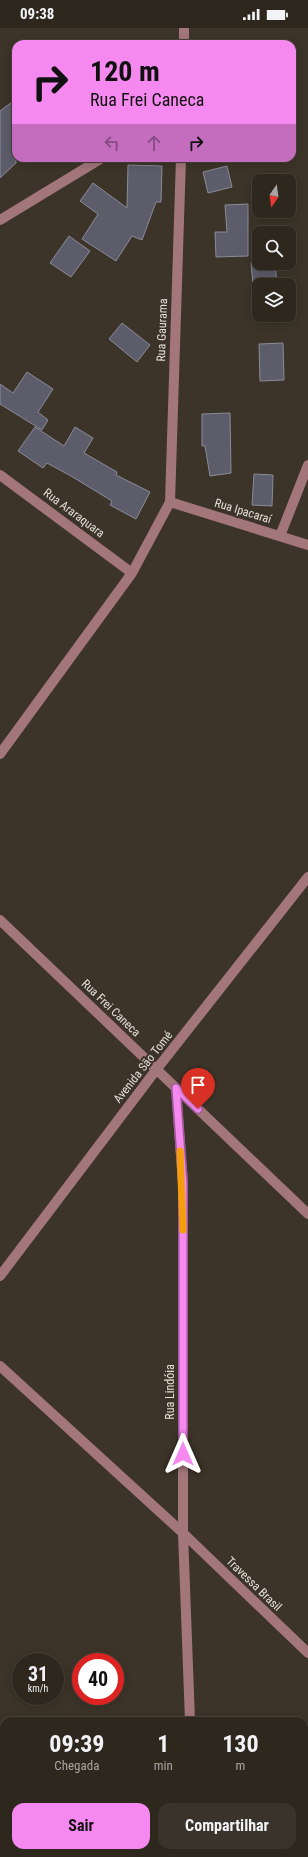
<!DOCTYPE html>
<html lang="pt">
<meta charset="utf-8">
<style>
body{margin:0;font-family:"Roboto Condensed",sans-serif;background:#39332b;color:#f1f3f6;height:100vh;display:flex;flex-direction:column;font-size:15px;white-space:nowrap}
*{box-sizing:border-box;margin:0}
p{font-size:13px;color:#a7a5a4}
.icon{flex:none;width:22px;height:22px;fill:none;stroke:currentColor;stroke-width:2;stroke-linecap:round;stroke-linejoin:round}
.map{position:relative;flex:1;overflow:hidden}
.details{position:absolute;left:0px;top:1689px;width:308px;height:140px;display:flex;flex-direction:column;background:#2d271e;border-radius:12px 12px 0 0;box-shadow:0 2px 10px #0003,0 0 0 1px #48443c}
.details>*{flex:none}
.top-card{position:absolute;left:12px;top:12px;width:284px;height:122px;border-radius:12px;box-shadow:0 2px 10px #0003,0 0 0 1px #48443c;background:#f589ef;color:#111;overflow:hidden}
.needle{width:26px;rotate:193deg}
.controls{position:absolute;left:252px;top:146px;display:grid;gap:8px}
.controls a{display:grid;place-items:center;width:44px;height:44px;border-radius:8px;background:#2d271e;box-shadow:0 2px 10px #0003,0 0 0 1px #48443c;font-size:20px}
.speed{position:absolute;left:12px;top:1625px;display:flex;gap:8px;font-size:20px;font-weight:700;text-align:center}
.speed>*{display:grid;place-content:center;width:52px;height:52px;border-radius:50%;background:#2d271e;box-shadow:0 2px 10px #0003,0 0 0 1px #48443c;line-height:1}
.speed small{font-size:10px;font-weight:400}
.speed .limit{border:6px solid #d22;background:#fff;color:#111}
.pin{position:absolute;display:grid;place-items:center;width:34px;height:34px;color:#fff;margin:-41px -17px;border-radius:50% 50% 50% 0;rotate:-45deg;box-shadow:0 0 4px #0007}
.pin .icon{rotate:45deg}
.me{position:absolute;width:44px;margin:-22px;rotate:0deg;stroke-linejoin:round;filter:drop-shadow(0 0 3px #0008)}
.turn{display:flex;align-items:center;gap:14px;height:84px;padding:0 12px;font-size:18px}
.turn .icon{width:52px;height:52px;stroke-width:2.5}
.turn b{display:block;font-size:28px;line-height:34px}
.lanes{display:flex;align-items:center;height:38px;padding:0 12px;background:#0003;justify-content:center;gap:20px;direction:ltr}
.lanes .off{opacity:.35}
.eta{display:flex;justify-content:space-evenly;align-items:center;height:68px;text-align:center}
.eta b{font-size:24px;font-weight:700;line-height:28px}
.cta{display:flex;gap:8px;margin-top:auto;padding:8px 12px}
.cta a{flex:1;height:46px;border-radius:12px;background:#f589ef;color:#111;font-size:16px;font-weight:700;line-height:46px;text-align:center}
.cta a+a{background:#39332b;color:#f1f3f6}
.status{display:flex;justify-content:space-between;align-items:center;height:28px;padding:0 20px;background:#2d271e;direction:ltr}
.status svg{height:11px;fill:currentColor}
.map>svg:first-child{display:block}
.building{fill:#5d5c6a;stroke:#8b8b9a}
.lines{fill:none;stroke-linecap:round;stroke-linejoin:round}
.minor{stroke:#a3767a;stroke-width:10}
.route-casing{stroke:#9f599b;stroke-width:10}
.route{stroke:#f589ef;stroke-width:7}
.slow{stroke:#f59e0b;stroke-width:7}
.labels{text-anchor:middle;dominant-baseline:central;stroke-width:4;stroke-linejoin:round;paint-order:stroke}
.street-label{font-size:12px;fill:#e4dfd8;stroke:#3c3428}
</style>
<div class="status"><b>09:38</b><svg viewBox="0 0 49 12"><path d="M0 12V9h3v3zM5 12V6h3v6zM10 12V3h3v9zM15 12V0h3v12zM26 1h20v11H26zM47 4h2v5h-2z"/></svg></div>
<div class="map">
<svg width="308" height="1829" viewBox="0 0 308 1829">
<rect width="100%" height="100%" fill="#3c3428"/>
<path class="building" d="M 16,71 L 16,135 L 0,150 L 0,83 Z
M 128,137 L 162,138 L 161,174 L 156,174 L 142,212 L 132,208 L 116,233 L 82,211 L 98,186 L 80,173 L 93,155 L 127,180 Z
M 227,138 L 232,159 L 208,165 L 203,144 Z
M 248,176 L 248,228 L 216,229 L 215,204 L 227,204 L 225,177 Z
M 69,208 L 90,223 L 71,249 L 50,235 Z
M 251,235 L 275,235 L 277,257 L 253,257 Z
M 122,295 L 150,317 L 137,334 L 109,311 Z
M 283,315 L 284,352 L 260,353 L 259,316 Z
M 27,344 L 53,361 L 38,384 L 48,392 L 42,402 L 0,376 L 0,356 L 13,365 Z
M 230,385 L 231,445 L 210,448 L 205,418 L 202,418 L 202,386 Z
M 35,399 L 64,418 L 75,399 L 93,410 L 84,425 L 117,444 L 116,447 L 150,464 L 136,491 L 110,477 L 112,473 L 71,448 L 47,435 L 43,440 L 18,423 Z
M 254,446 L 273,447 L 272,478 L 252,477 Z"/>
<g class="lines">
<path class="minor" d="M 184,16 L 184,0
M 0,192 L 102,130
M 0,447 L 132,545
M 170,474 L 308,517
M 280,508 L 308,437
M 0,726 L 132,545 L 170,474 L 181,130
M 0,892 L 308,1186
M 176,1060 L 183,1155 L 183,1505 L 190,1693
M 0,1248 L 156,1042 L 308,849
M 0,1338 L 183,1505 L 308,1625
M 0,1708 L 4,1712
M 123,1825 L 128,1829
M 195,1825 L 196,1829"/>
</g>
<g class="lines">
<g class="route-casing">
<path id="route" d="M 183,1426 L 183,1155 L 176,1060 L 198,1081"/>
</g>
<use href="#route" class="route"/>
<path class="slow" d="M 180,1123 L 183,1202"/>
</g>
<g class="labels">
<g class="street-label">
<text transform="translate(162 302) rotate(-88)">Rua Gaurama</text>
<text transform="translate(243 483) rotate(17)">Rua Ipacaraí</text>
<text transform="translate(74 485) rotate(37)">Rua Araraquara</text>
<text transform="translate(111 980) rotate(44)">Rua Frei Caneca</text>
<text transform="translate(143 1039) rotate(-52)">Avenida São Tomé</text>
<text transform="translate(170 1364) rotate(-90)">Rua Lindóia</text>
<text transform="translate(254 1556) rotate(44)">Travessa Brasil</text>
</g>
</g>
</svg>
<div class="controls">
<a><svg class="needle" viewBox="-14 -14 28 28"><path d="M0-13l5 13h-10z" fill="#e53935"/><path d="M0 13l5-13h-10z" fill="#a7a5a4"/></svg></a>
<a><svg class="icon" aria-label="search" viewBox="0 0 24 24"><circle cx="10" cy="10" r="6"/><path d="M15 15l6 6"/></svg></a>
<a><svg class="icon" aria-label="layers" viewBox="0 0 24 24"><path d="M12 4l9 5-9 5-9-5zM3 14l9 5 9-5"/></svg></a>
</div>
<div class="speed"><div>31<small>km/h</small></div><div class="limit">40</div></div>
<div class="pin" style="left:198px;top:1081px;background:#d93025"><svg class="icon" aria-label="arrive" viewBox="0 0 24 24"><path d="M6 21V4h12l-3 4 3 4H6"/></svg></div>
<svg class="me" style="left:183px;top:1426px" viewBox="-20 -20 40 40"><path d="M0-17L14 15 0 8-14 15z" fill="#f589ef" stroke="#fff" stroke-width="4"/></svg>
<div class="top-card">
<div class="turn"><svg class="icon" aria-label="right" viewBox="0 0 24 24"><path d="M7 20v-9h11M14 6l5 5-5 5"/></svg><div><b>120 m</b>Rua Frei Caneca</div></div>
<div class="lanes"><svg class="icon off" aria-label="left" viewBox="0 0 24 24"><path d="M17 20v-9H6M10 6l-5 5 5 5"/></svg><svg class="icon off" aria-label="ahead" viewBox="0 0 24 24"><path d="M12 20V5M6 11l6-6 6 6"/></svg><svg class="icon" aria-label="right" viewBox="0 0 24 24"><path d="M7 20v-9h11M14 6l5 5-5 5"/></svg></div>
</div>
<section class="details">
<div class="eta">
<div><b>09:39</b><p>Chegada</p></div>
<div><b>1</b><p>min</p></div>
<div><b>130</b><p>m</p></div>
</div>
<div class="cta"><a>Sair</a><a>Compartilhar</a></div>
</section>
</div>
